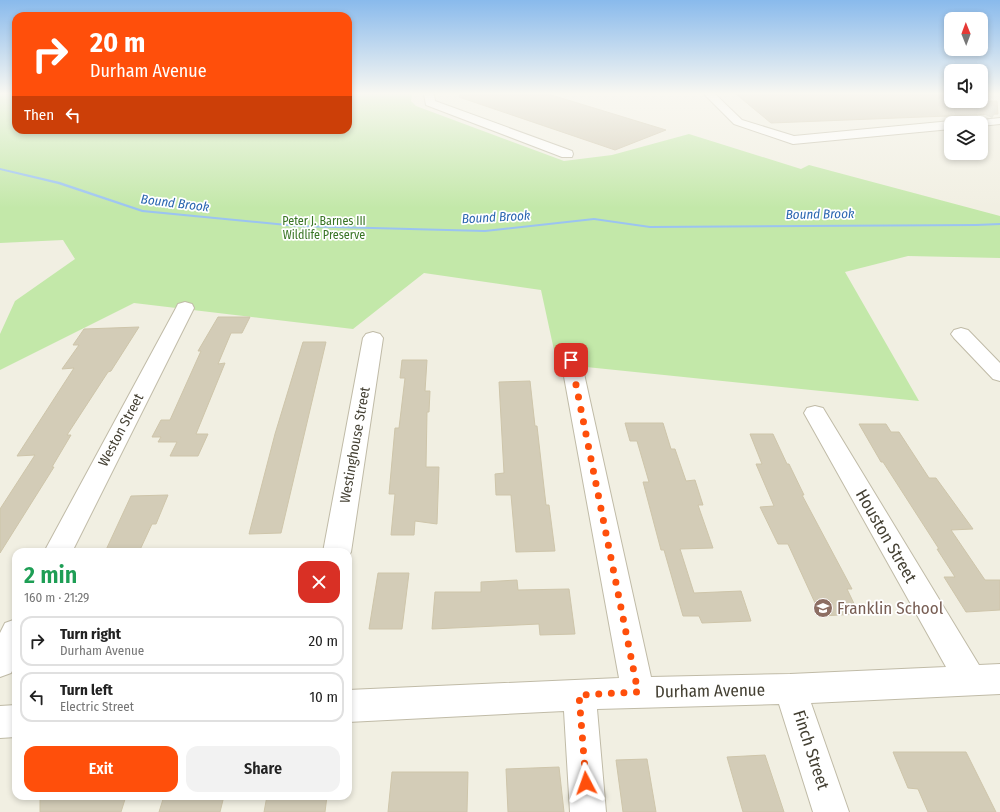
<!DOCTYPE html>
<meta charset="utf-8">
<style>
body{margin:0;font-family:"Fira Sans Condensed",sans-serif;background:#f2f2f2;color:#222;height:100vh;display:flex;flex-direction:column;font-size:15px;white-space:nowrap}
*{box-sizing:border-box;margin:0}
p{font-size:13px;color:#767676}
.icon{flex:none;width:22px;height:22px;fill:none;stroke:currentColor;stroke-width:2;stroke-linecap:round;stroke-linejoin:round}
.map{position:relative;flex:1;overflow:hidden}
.drawer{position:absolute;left:12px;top:548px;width:340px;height:252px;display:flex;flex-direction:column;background:#fff;border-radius:12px;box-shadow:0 2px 6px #0003}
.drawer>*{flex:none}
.banner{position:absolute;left:12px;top:12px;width:340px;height:122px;border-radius:12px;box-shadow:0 2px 6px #0003;background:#ff4f0b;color:#fff;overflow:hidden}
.needle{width:26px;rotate:359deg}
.controls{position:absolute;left:944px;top:12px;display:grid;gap:8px}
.controls a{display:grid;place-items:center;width:44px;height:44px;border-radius:8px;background:#fff;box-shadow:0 2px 6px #0003;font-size:20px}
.pin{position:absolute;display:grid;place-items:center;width:34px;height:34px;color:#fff;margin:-17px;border-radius:8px;box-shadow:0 2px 6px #0006}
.me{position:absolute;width:44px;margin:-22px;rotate:356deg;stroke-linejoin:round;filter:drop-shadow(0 0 3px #0008)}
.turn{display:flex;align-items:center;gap:14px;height:84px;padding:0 12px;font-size:18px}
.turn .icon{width:52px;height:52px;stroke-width:2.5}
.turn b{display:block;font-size:28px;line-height:34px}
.then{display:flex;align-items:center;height:38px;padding:0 12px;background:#0003;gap:8px;font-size:15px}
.round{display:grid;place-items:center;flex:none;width:42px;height:42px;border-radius:12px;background:#f2f2f2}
.overview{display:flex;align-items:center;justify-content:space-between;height:68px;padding:0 12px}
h1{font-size:24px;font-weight:600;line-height:30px;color:#1e9e55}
.primary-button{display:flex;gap:8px;margin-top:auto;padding:8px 12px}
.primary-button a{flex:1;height:46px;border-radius:12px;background:#ff4f0b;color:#fff;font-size:16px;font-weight:600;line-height:46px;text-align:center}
.primary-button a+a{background:#f2f2f2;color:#222}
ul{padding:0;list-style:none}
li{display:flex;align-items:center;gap:12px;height:50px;margin:0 8px 6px;padding:0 4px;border:2px solid #e0e0e0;border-radius:12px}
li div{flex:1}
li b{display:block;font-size:15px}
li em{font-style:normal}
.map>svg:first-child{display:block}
.green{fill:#c3e8a9}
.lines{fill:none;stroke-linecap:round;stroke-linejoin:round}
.stream{fill:#9bc3f1;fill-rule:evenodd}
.building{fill:#d3ccb7;stroke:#cec5aa}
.minor-tunnel{stroke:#ceccbf;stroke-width:12;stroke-dasharray:12 6;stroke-linecap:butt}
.minor-casing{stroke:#c0bba7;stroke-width:2}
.minor{fill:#fff;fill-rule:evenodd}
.route{stroke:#ff4f0b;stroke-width:7;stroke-dasharray:0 12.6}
.labels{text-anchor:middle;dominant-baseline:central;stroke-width:3.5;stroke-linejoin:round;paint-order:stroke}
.far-park-label{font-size:12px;fill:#397525;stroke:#fff}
.far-water-label{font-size:13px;font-style:italic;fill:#2a66b0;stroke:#fff}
.street-label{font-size:14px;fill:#433f32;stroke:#fff}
.near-street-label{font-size:17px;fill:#433f32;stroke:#fff}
.near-education-label{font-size:17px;fill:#785e54;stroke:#fff;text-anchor:start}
</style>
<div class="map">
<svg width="1000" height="812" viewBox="0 0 1000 812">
<rect width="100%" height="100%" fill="#f1efe2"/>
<path class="green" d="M 0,94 L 16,94 L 16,130 L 348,130 L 348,94 L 412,94 L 411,101 L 416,106 L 564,161 L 612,155 L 689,134 L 801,169 L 809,165 L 1000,216 L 1000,258 L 908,256 L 845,272 L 919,401 L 557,364 L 541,290 L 424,273 L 353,329 L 134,303 L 0,370 L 0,334 L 15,301 L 75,259 L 63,240 L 0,243 Z"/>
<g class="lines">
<path class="stream" d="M 0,168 L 60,182 L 143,210 L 297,225 L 485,230 L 594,218 L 650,226 L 976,224 L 1000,223 L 1000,225 L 976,226 L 650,228 L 594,220 L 485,232 L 297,227 L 142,212 L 58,184 L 0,170 Z"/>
</g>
<path class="building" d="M 460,94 L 548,94 L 666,130 L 615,150 L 459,97 Z
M 736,94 L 951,94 L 951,101 L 997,101 L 998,114 L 771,123 Z
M 218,317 L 250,317 L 242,333 L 231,333 L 218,364 L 225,363 L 196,434 L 208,434 L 198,456 L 170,456 L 177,442 L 158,442 L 161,437 L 152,437 L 161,420 L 170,420 L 201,351 L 198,351 Z
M 139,327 L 111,371 L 108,372 L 67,435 L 71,435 L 52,467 L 54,467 L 0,553 L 0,509 L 35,455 L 17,456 L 74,368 L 62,369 L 79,345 L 73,345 L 84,329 Z
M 303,342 L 326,342 L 281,533 L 249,534 L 275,434 Z
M 402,360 L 427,360 L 425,391 L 430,391 L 429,412 L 427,412 L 426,467 L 439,467 L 437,524 L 415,521 L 414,535 L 391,535 L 395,494 L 389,494 L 395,428 L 399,428 L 405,378 L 400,378 Z
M 530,381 L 535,426 L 537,426 L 546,505 L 549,505 L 555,551 L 516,552 L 511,495 L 496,495 L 495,474 L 504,473 L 499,382 Z
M 625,423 L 663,423 L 671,449 L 675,449 L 686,481 L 695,480 L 703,505 L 698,505 L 713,548 L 680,549 L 694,593 L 741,591 L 751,621 L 702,623 L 699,616 L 683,616 L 664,550 L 661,550 L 643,482 L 649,482 L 637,441 L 630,441 Z
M 859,424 L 886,424 L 891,432 L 899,432 L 929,478 L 936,478 L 973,529 L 951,530 L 985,580 L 1000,580 L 1000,610 L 966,612 L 944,577 L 955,577 L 937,549 L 939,549 L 883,462 L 881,462 Z
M 750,434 L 773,434 L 787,464 L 789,464 L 804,495 L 802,495 L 852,589 L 847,589 L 859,614 L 821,616 L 788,544 L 778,544 L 760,507 L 774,506 L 756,464 L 762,464 Z
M 168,495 L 156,524 L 152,524 L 139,552 L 105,552 L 131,496 Z
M 378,573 L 409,573 L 402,629 L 369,629 Z
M 517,580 L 518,590 L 569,589 L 575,634 L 540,635 L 539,624 L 432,629 L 435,592 L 481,592 L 481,582 Z
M 893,752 L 966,752 L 996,812 L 928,812 L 918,789 L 908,788 Z
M 765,755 L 784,812 L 743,812 L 727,757 Z
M 647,759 L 656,812 L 623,812 L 616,760 Z
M 559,767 L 564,812 L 508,812 L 506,769 Z
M 392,772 L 468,772 L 467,812 L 388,812 Z
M 126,796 L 121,812 L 40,812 L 40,799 Z
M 164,796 L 224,796 L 220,812 L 159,812 Z
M 267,796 L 327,796 L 325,812 L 264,812 Z"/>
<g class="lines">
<path class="minor-tunnel" d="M 971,101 L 995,113"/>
<g class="minor-casing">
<path id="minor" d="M 424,94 L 434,94 L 435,101 L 572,151 L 573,154 L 572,157 L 562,157 L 426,105 Z
M 704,94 L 715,94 L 742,120 L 794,136 L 951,121 L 955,123 L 951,123 L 951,129 L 793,144 L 734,124 Z
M 1000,118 L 1000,124 L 981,126 L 981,123 L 970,123 L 972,121 Z
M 185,302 L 192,304 L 194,308 L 72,552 L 44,552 L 176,308 L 178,304 Z
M 961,328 L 968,330 L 1000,363 L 1000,381 L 993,379 L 954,338 L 951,334 L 954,330 Z
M 373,332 L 380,334 L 383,338 L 351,552 L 348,557 L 348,552 L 323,552 L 363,338 L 366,334 Z
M 571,354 L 578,356 L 581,360 L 651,677 L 790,674 L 946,667 L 804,413 L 807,408 L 815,406 L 823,408 L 826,413 L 979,665 L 1000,664 L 1000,694 L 811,703 L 849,812 L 813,812 L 779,704 L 597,709 L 606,812 L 570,812 L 564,711 L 348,722 L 348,690 L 619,678 L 561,360 L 564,356 Z
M 16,619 L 16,663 L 11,673 L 0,677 L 0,633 L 5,623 Z
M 16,705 L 16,737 L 0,738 L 0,706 Z"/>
</g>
<use href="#minor" class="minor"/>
</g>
<linearGradient id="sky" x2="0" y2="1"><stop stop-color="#89baec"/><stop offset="0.45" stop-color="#f9f8f2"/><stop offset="1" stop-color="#f9f8f2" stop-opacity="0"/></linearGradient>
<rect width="1000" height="208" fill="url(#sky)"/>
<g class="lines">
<path class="route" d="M 571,360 L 638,692 L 579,695 L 586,783"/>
</g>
<defs>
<g id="school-disc" transform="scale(1)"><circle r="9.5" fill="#8d6e63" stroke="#fff"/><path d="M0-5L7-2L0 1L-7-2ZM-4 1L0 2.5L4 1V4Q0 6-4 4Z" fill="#fff"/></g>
</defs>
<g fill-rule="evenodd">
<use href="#school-disc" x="823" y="608"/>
</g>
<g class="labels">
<g class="far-park-label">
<text x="324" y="221">Peter J. Barnes III<tspan x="324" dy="14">Wildlife Preserve</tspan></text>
</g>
<g class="far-water-label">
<text transform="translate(175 203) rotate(7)">Bound Brook</text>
<text transform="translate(820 214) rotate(-1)">Bound Brook</text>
<text transform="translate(496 217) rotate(-3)">Bound Brook</text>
</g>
<g class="street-label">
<text transform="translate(121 430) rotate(-62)">Weston Street</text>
<text transform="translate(355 445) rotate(-80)">Westinghouse Street</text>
</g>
<g class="near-street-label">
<text transform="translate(886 536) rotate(60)">Houston Street</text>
<text transform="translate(710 691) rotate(-1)">Durham Avenue</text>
<text transform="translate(811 750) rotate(72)">Finch Street</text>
</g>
<g class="near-education-label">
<text x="837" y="608">Franklin School</text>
</g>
</g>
</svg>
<div class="controls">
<a><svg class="needle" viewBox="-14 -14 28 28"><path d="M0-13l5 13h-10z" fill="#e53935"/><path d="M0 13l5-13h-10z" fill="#767676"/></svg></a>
<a><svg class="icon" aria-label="sound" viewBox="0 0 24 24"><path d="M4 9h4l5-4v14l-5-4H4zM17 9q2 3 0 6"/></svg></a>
<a><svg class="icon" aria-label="layers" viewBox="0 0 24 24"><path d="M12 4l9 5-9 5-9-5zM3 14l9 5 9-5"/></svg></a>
</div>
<div class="pin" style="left:571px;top:360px;background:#d93025"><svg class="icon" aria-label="arrive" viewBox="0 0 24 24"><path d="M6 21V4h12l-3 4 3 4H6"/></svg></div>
<svg class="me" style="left:586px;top:783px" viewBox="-20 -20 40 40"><path d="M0-17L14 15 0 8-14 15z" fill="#ff4f0b" stroke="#fff" stroke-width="4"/></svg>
<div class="banner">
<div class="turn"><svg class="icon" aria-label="right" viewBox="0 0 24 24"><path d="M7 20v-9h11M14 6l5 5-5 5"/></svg><div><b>20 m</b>Durham Avenue</div></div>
<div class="then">Then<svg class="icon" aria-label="left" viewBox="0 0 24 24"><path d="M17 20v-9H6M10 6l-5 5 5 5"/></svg></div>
</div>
<section class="drawer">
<div class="overview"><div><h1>2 min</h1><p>160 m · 21:29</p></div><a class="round" style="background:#d93025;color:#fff"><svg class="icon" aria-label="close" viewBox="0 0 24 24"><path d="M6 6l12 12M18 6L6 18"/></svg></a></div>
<ul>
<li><svg class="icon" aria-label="right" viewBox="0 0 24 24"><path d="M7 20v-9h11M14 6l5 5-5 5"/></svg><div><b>Turn right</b><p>Durham Avenue</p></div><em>20 m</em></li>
<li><svg class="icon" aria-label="left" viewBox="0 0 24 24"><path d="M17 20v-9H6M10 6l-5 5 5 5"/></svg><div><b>Turn left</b><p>Electric Street</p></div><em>10 m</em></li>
</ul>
<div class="primary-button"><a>Exit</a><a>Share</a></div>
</section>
</div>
